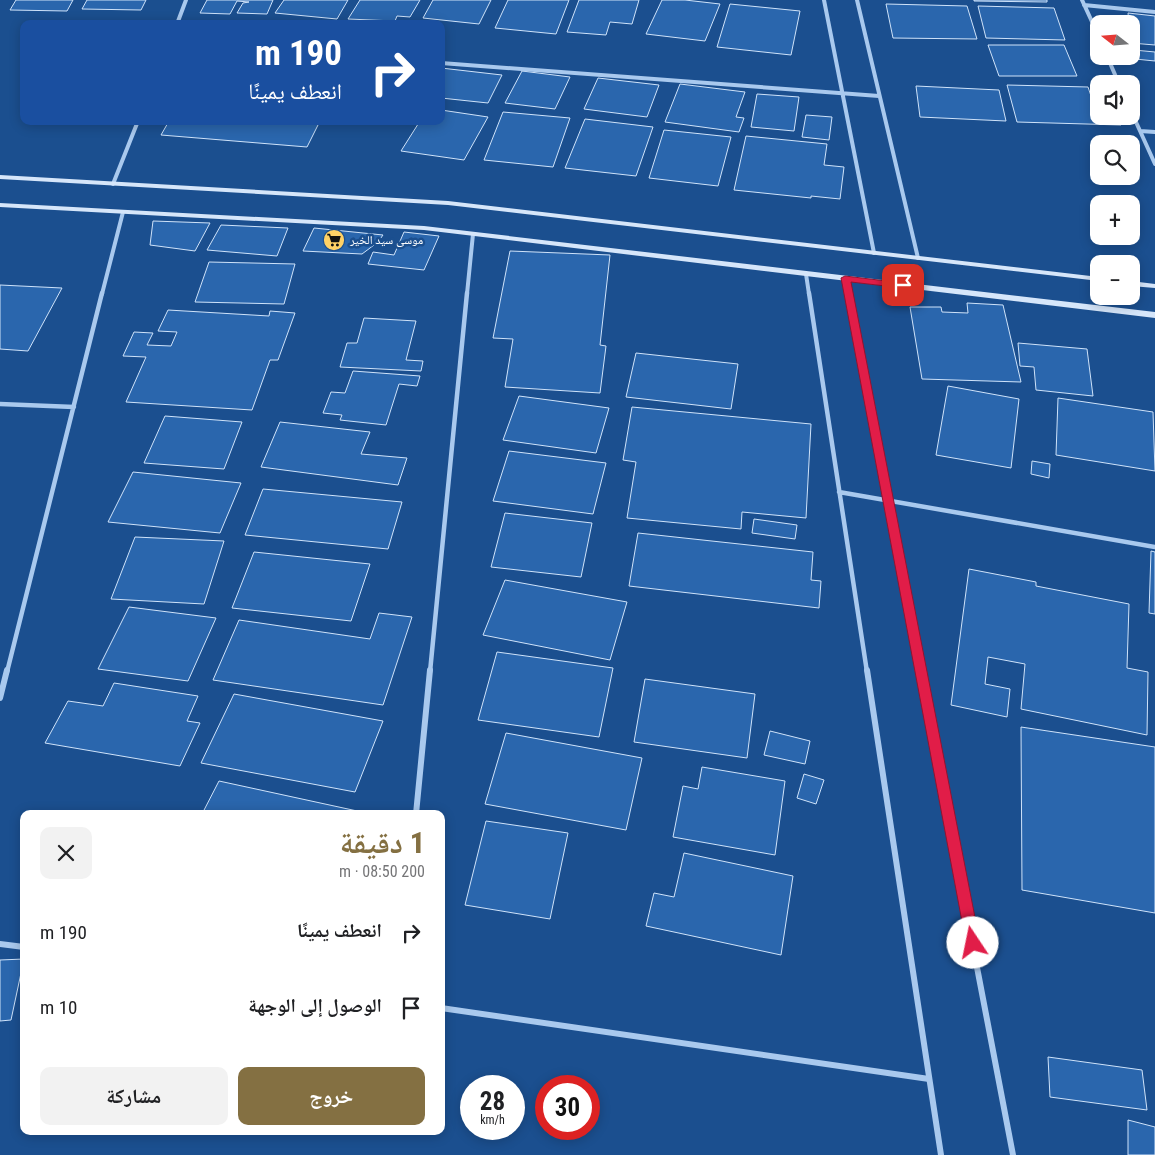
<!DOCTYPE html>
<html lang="ar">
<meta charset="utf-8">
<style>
body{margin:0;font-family:"Roboto Condensed","Noto Naskh Arabic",sans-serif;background:#f2f2f2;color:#202124;direction:rtl;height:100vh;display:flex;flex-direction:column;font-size:19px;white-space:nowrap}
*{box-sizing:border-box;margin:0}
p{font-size:16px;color:#757577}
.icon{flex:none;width:28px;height:28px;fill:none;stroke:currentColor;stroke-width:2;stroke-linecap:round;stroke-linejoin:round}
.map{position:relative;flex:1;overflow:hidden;direction:ltr}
.drawer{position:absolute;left:20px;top:810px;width:425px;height:325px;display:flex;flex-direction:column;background:#fff;border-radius:10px;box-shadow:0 2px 12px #0003;direction:rtl}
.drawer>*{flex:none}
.hud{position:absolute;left:20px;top:20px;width:425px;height:105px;border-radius:10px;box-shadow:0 2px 12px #0003;direction:rtl;background:#1a4fa0;color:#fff;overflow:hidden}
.needle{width:32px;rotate:287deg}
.tools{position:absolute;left:1090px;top:15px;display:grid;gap:10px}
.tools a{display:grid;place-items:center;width:50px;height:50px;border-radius:10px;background:#fff;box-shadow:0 2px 12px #0003;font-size:25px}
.speed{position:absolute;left:460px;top:1075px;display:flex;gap:10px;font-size:25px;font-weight:700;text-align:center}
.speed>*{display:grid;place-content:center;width:65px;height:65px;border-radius:50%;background:#fff;box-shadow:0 2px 12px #0003;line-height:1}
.speed small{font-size:12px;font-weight:400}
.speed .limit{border:8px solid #d22;background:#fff;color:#111}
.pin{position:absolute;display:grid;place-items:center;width:42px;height:42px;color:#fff;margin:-21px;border-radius:10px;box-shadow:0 2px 8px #0006}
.me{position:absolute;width:55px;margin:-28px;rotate:349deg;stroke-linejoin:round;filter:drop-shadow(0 0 4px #0008)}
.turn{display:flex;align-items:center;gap:18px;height:105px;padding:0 20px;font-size:22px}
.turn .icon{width:65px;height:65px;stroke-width:2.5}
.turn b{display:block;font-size:35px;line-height:42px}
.round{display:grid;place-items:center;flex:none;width:52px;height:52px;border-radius:10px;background:#f2f2f2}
.summary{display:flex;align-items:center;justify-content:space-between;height:85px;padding:0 20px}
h1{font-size:30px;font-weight:800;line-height:38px;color:#847042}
.primary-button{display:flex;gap:10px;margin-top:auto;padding:10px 20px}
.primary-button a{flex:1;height:58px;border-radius:10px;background:#847042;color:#fff;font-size:20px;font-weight:800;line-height:58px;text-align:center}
.primary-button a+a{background:#f2f2f2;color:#202124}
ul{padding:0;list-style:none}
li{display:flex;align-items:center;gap:15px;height:75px;padding:0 20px}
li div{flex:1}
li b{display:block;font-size:19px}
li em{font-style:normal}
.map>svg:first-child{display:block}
.building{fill:#2a66ad;stroke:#cfe3fa}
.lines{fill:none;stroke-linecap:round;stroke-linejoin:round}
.street-far2{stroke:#a9c9ee;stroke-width:4}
.street-far1{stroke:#a9c9ee;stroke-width:4.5}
.street{stroke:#a9c9ee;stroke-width:6}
.secondary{fill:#d6e6fa;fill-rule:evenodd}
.route{fill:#e11d48;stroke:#92132f}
.labels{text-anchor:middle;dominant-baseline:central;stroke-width:5;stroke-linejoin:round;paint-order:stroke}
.far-poi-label{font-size:12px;fill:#fff;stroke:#1b4f8f;text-anchor:start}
</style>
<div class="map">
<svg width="1155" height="1155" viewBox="0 0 1155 1155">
<rect width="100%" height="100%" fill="#1b4f8f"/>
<path class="building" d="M 16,0 L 73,0 L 67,11 L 10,10 Z
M 87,0 L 146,0 L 141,10 L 82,9 Z
M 207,0 L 273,0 L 267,14 L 237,13 L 243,3 L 249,2 L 237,1 L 230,14 L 200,13 Z
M 284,0 L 348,0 L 337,19 L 275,13 Z
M 360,0 L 420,0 L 410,17 L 397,16 L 395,21 L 348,19 Z
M 433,0 L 491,0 L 479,24 L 423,18 Z
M 508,0 L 569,0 L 556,34 L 495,28 Z
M 579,0 L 639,0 L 632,24 L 610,22 L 606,35 L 567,32 Z
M 662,0 L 685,0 L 720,4 L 705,41 L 646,34 Z
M 974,0 L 1047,0 L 1047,2 L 974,1 Z
M 730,4 L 800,11 L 791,55 L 717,47 Z
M 886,4 L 967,6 L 977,39 L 893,38 Z
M 978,6 L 1054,8 L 1065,40 L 986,38 Z
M 1128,13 L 1155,16 L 1155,45 L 1131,43 L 1131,24 L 1129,24 Z
M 988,45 L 1064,45 L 1077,76 L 999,76 Z
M 1134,50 L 1155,52 L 1155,61 L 1135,59 Z
M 441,68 L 502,75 L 488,103 L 441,98 Z
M 522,71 L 570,77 L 555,109 L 505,103 Z
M 598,78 L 659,85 L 647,117 L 584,109 Z
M 680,84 L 745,92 L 736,117 L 744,118 L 739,132 L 665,122 Z
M 1007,85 L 1088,87 L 1092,99 L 1099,99 L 1099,116 L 1118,116 L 1121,125 L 1017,122 Z
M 916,86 L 999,90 L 1006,121 L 920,117 Z
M 757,94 L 799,97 L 794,131 L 751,127 Z
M 441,110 L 488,117 L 464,160 L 401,151 L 420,121 L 441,121 Z
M 503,112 L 570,118 L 553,167 L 484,160 Z
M 806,115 L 832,117 L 829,140 L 802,137 Z
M 585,119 L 653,127 L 636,176 L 565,168 Z
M 169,121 L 320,121 L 307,147 L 161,135 Z
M 664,130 L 731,137 L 718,186 L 649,178 Z
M 746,136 L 827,144 L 824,165 L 844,167 L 840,199 L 811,196 L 811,198 L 734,190 Z
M 153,221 L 210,223 L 195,251 L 150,245 Z
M 221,225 L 288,228 L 277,256 L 207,250 Z
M 314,228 L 383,235 L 378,242 L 362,254 L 303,251 Z
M 404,232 L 439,236 L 424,270 L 368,264 L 373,252 L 394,255 Z
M 510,251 L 610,255 L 600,345 L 606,346 L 600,393 L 505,387 L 513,339 L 493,338 Z
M 209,262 L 295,264 L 284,304 L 195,302 Z
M 0,285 L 62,288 L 28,351 L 0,349 Z
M 967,303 L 1003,305 L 1021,382 L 922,379 L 910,307 L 941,307 L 942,312 L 968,313 Z
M 168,310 L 269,316 L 270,311 L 295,313 L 278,360 L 270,360 L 252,410 L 126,402 L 146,357 L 123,356 L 134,332 L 153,333 L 147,345 L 171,346 L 177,332 L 158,331 Z
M 364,318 L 416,321 L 406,360 L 423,361 L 421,371 L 340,367 L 347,343 L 357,343 Z
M 1018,343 L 1087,349 L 1093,396 L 1036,390 L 1034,367 L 1020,366 Z
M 636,353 L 738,364 L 731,409 L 626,397 Z
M 353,371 L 420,376 L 417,386 L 399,384 L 386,425 L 340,420 L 342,415 L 323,413 L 331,392 L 345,393 Z
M 948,386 L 1019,399 L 1011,468 L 936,455 Z
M 519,396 L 609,408 L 596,453 L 503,440 Z
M 1058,398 L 1153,412 L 1155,471 L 1056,455 Z
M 632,407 L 811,424 L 806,518 L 742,512 L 741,529 L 627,518 L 636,462 L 623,460 Z
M 165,416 L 242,422 L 224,469 L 144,463 Z
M 280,422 L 370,432 L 361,454 L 407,458 L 398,485 L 261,467 Z
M 509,451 L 606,463 L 593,514 L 493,501 Z
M 1032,461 L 1050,464 L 1049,478 L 1031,474 Z
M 133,472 L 241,483 L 220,533 L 108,522 Z
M 263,489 L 402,502 L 388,549 L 245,535 Z
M 505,513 L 592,523 L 581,577 L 491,567 Z
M 754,519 L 797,525 L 795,539 L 752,533 Z
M 638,533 L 813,552 L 811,580 L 821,581 L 819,608 L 629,586 Z
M 135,537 L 224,541 L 204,604 L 111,599 Z
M 1151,551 L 1155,552 L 1155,614 L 1149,613 Z
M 254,552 L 370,564 L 351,621 L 232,608 Z
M 969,569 L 1036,582 L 1036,586 L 1129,604 L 1127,668 L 1148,672 L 1147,735 L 1021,709 L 1025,664 L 988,657 L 985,684 L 1010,689 L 1007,717 L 951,705 Z
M 505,580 L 627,602 L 610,660 L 483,635 Z
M 129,607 L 216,618 L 188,681 L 98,669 Z
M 379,613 L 412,617 L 383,705 L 213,680 L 239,620 L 370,639 Z
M 497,652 L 613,668 L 599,737 L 478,720 Z
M 645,679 L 755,694 L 747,758 L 634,742 Z
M 114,683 L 198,696 L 187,721 L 200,723 L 180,766 L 45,743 L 68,701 L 103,706 Z
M 234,694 L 383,721 L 355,792 L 201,763 Z
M 1021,727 L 1155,747 L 1155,913 L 1022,890 Z
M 770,731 L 810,741 L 805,764 L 764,755 Z
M 506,733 L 642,758 L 626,830 L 485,804 Z
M 702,767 L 785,781 L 775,855 L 673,837 L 683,786 L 698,789 Z
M 804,774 L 824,780 L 816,804 L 797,798 Z
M 219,781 L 371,814 L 202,814 Z
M 486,821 L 568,833 L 550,919 L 465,905 Z
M 684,853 L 793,876 L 781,955 L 646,926 L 654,893 L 674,897 Z
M 24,959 L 11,1020 L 0,1021 L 0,960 Z
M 1048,1057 L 1142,1070 L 1147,1110 L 1050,1097 Z
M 1128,1120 L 1155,1127 L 1155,1155 L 1128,1155 Z"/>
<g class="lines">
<path class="street-far2" d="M 824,0 L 874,253
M 857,0 L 918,258
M 1082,0 L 1099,37
M 1084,5 L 1155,12
M 177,24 L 186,0
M 1107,56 L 1119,84
M 441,63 L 879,96
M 1131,111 L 1155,164
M 1140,131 L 1155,132
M 113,184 L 138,121
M 806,274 L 809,294
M 845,278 L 848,294
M 102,294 L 123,212
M 467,294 L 473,234"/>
<path class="street-far1" d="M 809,293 L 867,672
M 848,293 L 920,672
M 0,404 L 74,407
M 839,492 L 1155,547
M 7,672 L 102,293
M 430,672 L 467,293"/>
<path class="street" d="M 867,670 L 941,1155
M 920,670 L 1013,1155
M 0,698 L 7,670
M 416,814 L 430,670
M 0,944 L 24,947
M 441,1008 L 929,1079"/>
<path class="secondary" d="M 0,175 L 448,201 L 1099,277 L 1099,281 L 448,205 L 0,179 Z
M 0,203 L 424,226 L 1155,312 L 1155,318 L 424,230 L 0,207 Z
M 1131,281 L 1155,284 L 1155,288 L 1131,286 Z"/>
</g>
<path class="route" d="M 845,276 L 903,283 L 908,285 L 903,288 L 851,282 L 980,943 L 978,948 L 973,950 L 968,948 L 966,943 L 841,278 Z"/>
<defs>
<g id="supermarket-disc" transform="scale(1.125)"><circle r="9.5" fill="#ffd166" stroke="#1b4f8f"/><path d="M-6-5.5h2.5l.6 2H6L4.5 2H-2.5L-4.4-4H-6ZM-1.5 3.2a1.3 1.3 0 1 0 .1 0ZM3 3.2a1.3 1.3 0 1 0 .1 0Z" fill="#111"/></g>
</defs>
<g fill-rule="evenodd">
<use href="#supermarket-disc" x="334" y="240"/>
</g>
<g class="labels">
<g class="far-poi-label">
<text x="350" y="240">موسى سيد الخير</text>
</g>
</g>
</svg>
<div class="tools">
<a><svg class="needle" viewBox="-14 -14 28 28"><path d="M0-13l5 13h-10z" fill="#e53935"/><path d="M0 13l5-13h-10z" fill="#757577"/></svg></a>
<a><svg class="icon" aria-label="sound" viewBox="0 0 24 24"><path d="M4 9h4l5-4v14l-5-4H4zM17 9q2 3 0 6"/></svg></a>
<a><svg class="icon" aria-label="search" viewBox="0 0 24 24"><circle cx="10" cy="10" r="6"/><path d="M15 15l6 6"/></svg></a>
<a>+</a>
<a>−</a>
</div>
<div class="speed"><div>28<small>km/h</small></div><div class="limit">30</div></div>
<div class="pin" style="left:903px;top:285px;background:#d93025"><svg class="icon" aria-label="arrive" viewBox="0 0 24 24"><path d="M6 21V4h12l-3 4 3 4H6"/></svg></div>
<svg class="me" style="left:973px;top:943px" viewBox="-20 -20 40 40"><circle r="19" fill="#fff"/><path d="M0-13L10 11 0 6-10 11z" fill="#e11d48"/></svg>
<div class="hud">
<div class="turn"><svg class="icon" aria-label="right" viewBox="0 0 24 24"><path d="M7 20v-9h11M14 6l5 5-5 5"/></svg><div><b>190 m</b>انعطف يمينًا</div></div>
</div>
<section class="drawer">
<div class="summary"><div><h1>1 دقيقة</h1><p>200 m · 08:50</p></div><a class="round"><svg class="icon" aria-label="close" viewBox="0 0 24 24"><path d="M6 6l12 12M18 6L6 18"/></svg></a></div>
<ul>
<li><svg class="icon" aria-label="right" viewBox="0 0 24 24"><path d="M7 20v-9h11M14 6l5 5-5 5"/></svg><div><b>انعطف يمينًا</b></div><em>190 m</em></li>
<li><svg class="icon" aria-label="arrive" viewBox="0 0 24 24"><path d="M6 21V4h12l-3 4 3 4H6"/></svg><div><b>الوصول إلى الوجهة</b></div><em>10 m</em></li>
</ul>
<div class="primary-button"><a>خروج</a><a>مشاركة</a></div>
</section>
</div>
